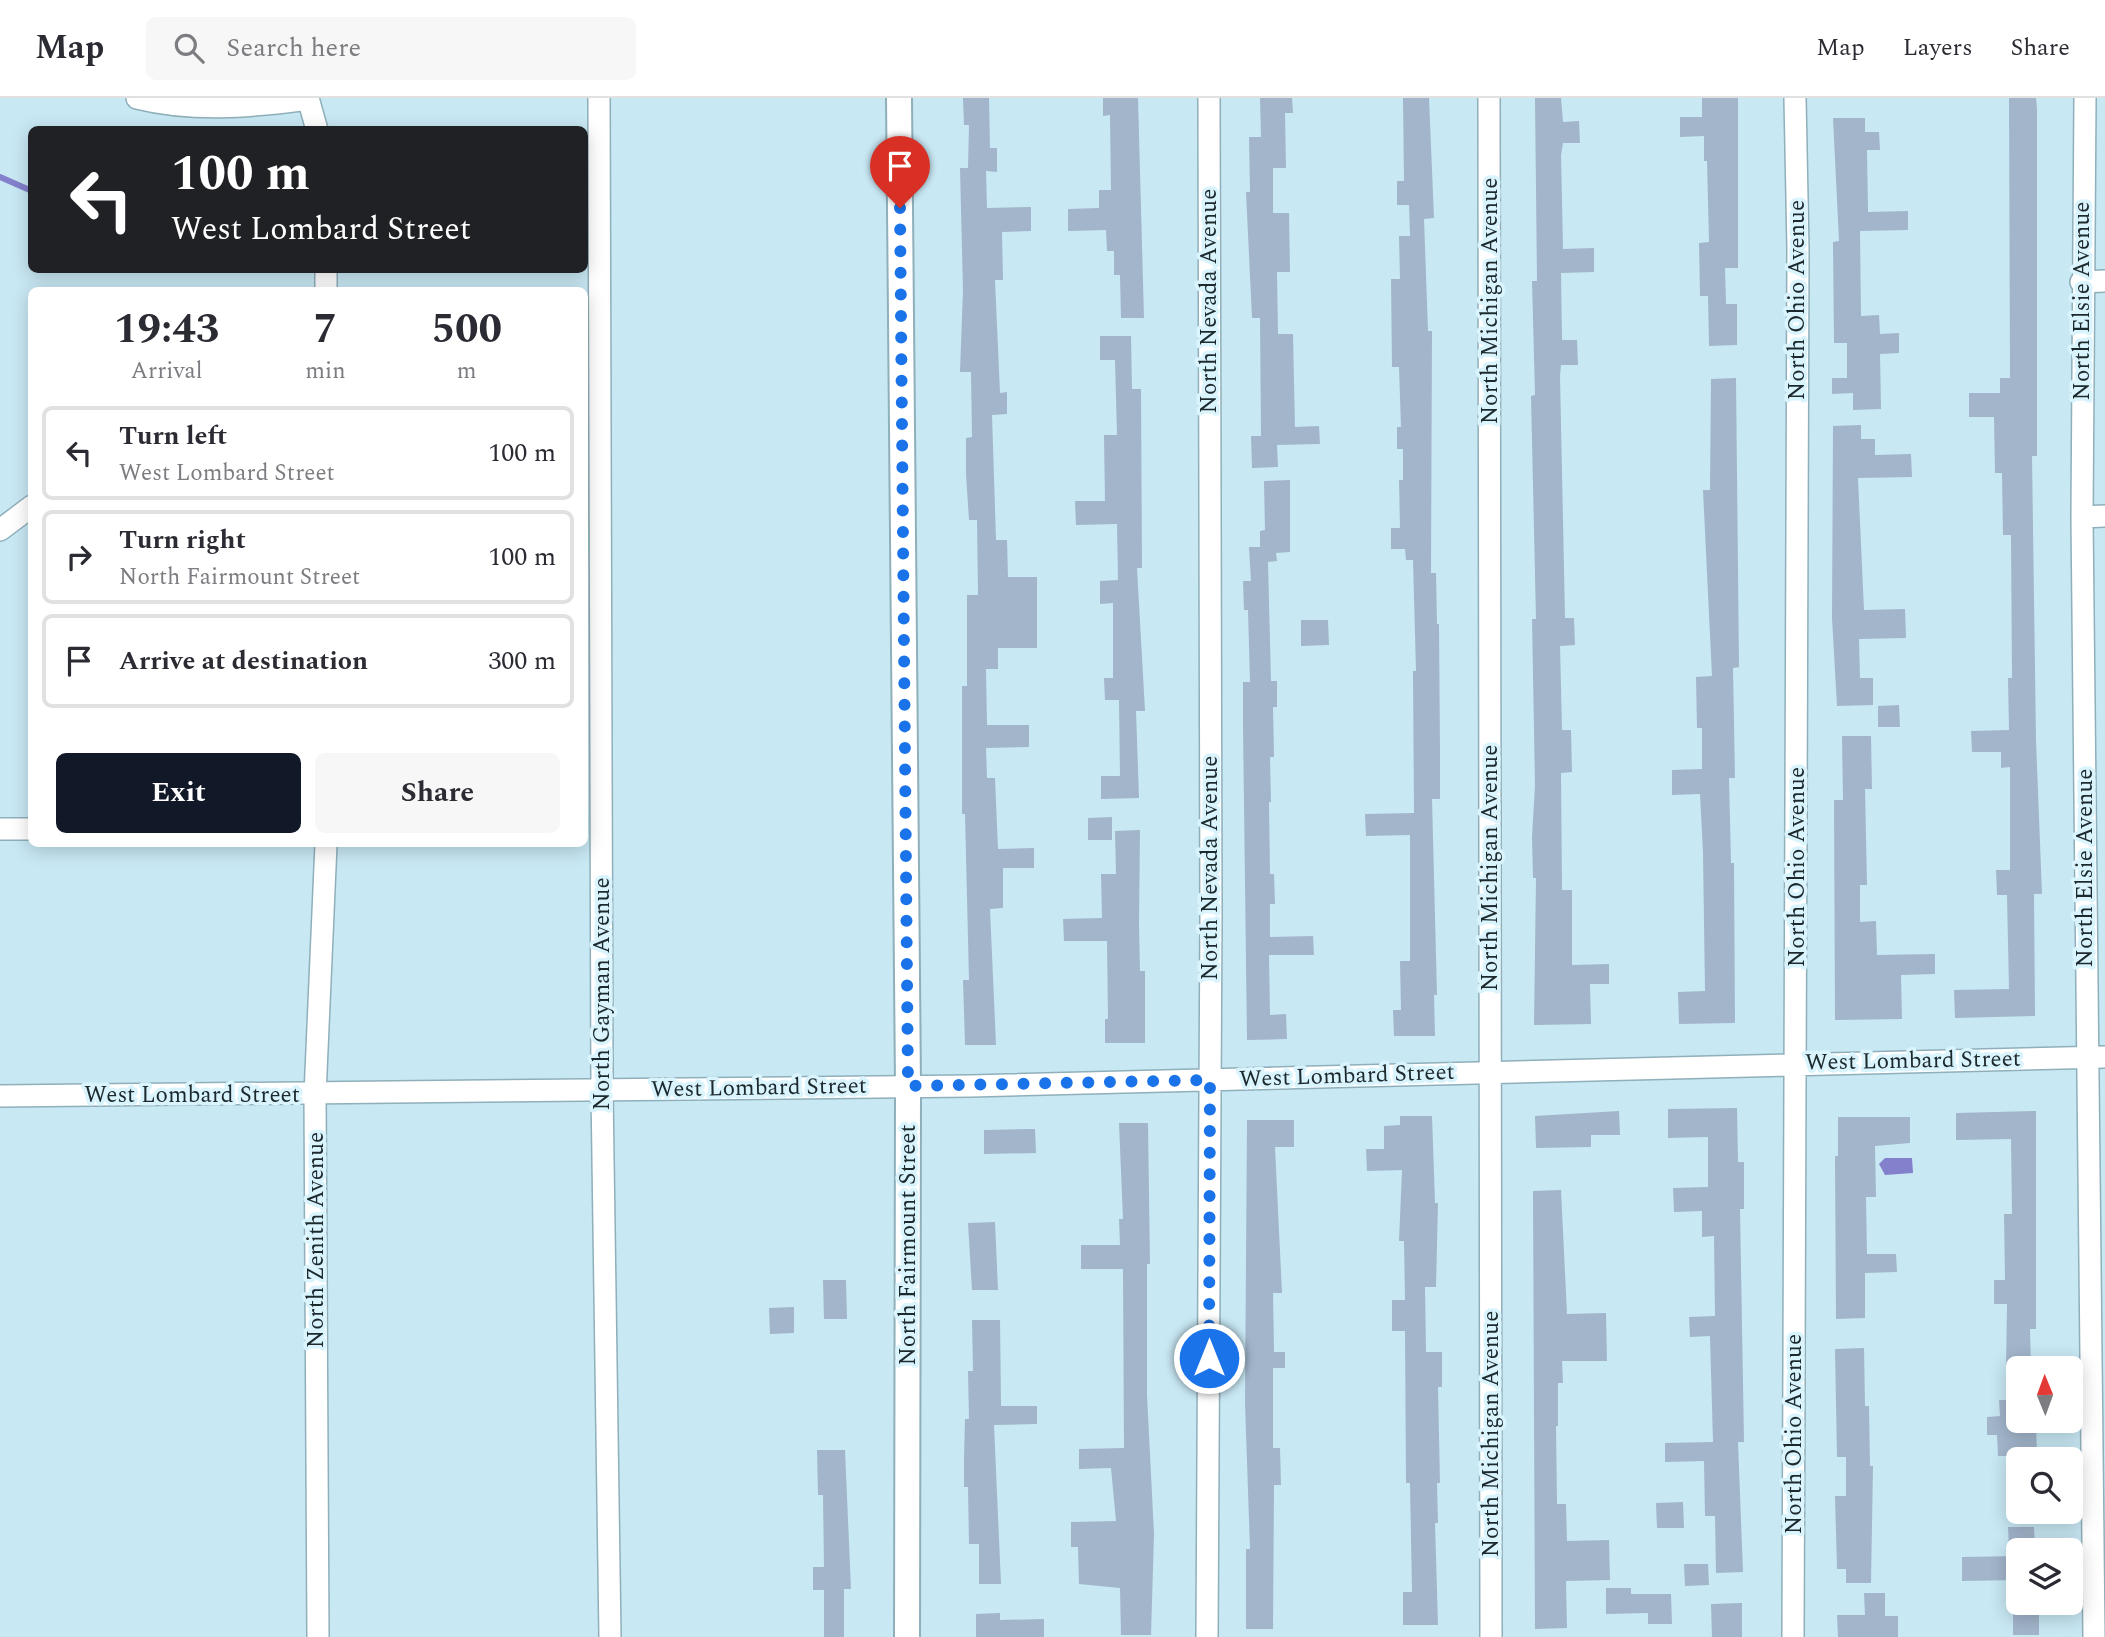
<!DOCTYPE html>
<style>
body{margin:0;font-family:Spectral,serif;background:#f7f7f7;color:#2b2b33;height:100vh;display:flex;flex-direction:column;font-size:26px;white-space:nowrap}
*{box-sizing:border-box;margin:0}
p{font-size:23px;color:#7c7c81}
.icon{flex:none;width:38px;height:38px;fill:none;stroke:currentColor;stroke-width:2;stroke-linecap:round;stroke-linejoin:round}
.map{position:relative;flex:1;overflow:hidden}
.panel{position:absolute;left:28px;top:189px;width:560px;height:560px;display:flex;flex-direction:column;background:#fff;border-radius:10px;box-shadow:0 4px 18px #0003}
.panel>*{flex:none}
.hud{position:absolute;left:28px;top:28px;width:560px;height:147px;border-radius:10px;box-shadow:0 4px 18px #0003;background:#202124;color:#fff;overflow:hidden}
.needle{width:46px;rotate:359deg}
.tools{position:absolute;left:2006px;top:1258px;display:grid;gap:14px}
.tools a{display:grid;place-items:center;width:77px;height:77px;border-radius:10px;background:#fff;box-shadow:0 4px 18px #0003;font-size:35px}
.pin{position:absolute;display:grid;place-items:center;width:60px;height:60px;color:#fff;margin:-72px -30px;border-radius:50% 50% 50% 0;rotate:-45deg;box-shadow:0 0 7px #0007}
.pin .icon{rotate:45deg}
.me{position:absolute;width:77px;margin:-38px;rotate:0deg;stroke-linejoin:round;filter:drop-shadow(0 0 5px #0008)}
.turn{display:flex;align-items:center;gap:24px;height:147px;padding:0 28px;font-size:32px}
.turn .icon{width:91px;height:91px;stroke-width:2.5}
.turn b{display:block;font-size:49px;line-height:60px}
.eta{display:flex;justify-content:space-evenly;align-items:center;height:119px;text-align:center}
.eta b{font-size:42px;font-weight:700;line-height:49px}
.primary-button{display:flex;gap:14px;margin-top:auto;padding:14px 28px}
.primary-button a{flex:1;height:80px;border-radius:10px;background:#111827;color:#fff;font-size:28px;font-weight:700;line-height:80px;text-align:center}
.primary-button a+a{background:#f7f7f7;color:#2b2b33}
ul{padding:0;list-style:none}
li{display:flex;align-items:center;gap:21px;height:94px;margin:0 14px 10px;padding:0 14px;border:4px solid #e1e1e2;border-radius:10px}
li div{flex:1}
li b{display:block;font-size:26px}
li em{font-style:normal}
header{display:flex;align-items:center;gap:42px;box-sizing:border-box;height:98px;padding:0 35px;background:#fff;border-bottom:2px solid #e1e1e2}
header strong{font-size:33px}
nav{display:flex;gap:38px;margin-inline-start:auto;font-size:24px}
.search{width:490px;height:63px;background:#f7f7f7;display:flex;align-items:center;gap:18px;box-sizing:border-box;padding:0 24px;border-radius:10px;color:#7c7c81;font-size:26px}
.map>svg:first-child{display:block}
.green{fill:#9cdab7}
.water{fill:#8380cc}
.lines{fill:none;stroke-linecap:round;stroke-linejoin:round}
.stream{stroke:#8380cc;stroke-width:6}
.building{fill:#a2b5cb}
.minor-casing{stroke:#8fafba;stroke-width:24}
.tertiary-casing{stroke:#8fafba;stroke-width:28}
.minor{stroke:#fff;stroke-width:21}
.tertiary{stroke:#fff;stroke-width:24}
.route{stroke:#1a73e8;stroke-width:12;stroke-dasharray:0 21.6}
.labels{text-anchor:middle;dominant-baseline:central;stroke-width:7;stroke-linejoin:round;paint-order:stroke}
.street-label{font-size:23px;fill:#1c292d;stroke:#daf4fe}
</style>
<header>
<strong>Map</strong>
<div class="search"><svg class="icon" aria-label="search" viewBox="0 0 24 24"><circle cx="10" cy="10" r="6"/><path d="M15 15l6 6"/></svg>Search here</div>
<nav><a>Map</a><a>Layers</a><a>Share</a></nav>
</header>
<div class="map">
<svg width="2105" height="1539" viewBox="0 0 2105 1539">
<rect width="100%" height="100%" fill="#c8e8f4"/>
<path class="green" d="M 584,292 L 592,292 L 589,455 L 584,455 Z"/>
<path class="water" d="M 1885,1060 L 1912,1060 L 1913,1075 L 1885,1077 L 1879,1066 Z"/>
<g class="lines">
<path class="stream" d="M 0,79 L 32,93
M 273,172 L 289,172"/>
</g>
<path class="building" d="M 963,0 L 989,0 L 990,50 L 997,50 L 997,74 L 986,73 L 987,110 L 1031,109 L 1031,133 L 1002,134 L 1003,182 L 995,182 L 1000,295 L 1007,294 L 1007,316 L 992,317 L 996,442 L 1007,442 L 1008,479 L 1037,479 L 1037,550 L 998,550 L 998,571 L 986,571 L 987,627 L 1029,627 L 1029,649 L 986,650 L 987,680 L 995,680 L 998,751 L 1034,750 L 1034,770 L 1003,770 L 1003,810 L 990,811 L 996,947 L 965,947 L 963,882 L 969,882 L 965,716 L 962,716 L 962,588 L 967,588 L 967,497 L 978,497 L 977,422 L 969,422 L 966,376 L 966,340 L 972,339 L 971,274 L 960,274 L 963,192 L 960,70 L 968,70 L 969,27 L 964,27 Z
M 1103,0 L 1138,0 L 1144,220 L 1121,220 L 1120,177 L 1114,177 L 1114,153 L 1107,153 L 1106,132 L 1068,133 L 1068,111 L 1099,110 L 1099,92 L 1111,92 L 1110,17 L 1103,18 Z
M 1260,0 L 1292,0 L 1293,15 L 1285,15 L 1286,70 L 1273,70 L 1273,115 L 1289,115 L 1290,174 L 1277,174 L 1278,236 L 1293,236 L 1295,329 L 1319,328 L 1320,346 L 1277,347 L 1278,369 L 1252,370 L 1251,338 L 1261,338 L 1260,220 L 1252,220 L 1246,94 L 1250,94 L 1249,39 L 1261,39 Z
M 1403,0 L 1429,0 L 1434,120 L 1424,121 L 1428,233 L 1432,233 L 1431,475 L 1436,475 L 1437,526 L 1439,526 L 1440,654 L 1440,701 L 1432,701 L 1437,897 L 1434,897 L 1435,938 L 1394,938 L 1393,912 L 1401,912 L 1400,863 L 1410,863 L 1410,737 L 1366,738 L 1365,716 L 1414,715 L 1413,573 L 1416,573 L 1413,462 L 1406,462 L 1405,451 L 1391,451 L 1391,430 L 1400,430 L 1399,382 L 1403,382 L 1403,351 L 1397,351 L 1397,329 L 1401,329 L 1399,269 L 1392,269 L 1391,181 L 1400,181 L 1399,138 L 1410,138 L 1409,107 L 1397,107 L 1397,83 L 1404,83 Z
M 1535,0 L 1561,0 L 1563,24 L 1579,23 L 1580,45 L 1563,45 L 1561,57 L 1563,151 L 1594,150 L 1594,174 L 1561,175 L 1562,242 L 1577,242 L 1578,267 L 1561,267 L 1560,278 L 1565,520 L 1574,520 L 1575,547 L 1560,548 L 1562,632 L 1571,632 L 1572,674 L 1561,675 L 1562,792 L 1572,792 L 1572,867 L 1609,866 L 1609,886 L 1590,886 L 1591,926 L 1534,927 L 1536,780 L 1533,780 L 1532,739 L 1535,687 L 1532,521 L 1536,521 L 1531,298 L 1535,297 L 1532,183 L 1537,183 Z
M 1702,0 L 1738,0 L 1738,170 L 1725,170 L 1726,206 L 1737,206 L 1737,247 L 1709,248 L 1708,198 L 1700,198 L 1699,145 L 1709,144 L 1707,63 L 1704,63 L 1704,38 L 1680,39 L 1680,19 L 1702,19 Z
M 2009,0 L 2036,0 L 2037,11 L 2037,358 L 2032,358 L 2036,642 L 2042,796 L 2034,796 L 2035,918 L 1955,920 L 1954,892 L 2009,891 L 2007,797 L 1997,797 L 1996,772 L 2010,772 L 2010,669 L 2001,670 L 2001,654 L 1972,654 L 1971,633 L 2009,632 L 2008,580 L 2012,580 L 2011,437 L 2003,437 L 2002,375 L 1995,375 L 1994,319 L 1969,319 L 1969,295 L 2000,295 L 2000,280 L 2010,280 Z
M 1833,20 L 1865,20 L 1865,34 L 1879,34 L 1880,52 L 1867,52 L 1868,114 L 1908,113 L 1908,132 L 1860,133 L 1861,218 L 1879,217 L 1880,236 L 1899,235 L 1899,255 L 1880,256 L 1881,311 L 1853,312 L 1853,295 L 1832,296 L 1832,280 L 1847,280 L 1847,245 L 1834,245 L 1833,144 L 1839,143 Z
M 1100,238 L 1131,238 L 1132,291 L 1141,291 L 1142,470 L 1137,470 L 1145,613 L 1136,613 L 1139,700 L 1101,701 L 1101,678 L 1120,678 L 1119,602 L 1105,602 L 1104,580 L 1113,580 L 1113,505 L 1100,506 L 1100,483 L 1118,482 L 1117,426 L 1076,427 L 1075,403 L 1105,403 L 1104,337 L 1117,337 L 1115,262 L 1100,262 Z
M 1736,280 L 1739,569 L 1733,570 L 1735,680 L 1729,680 L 1731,765 L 1734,765 L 1735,925 L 1679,926 L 1678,894 L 1705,893 L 1703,755 L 1700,696 L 1672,697 L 1672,672 L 1702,671 L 1702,630 L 1697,630 L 1696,579 L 1712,578 L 1703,392 L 1710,392 L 1711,281 Z
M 1861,327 L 1861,341 L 1875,341 L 1875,357 L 1911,356 L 1912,379 L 1858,380 L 1864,512 L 1905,511 L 1906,540 L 1859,541 L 1860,580 L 1873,580 L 1873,607 L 1837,608 L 1832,520 L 1833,328 Z
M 1290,382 L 1290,454 L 1276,455 L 1277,463 L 1268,464 L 1271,583 L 1277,583 L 1277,609 L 1273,609 L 1274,659 L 1270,659 L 1271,704 L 1269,704 L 1270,776 L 1274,776 L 1275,806 L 1270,806 L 1270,839 L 1313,838 L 1314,857 L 1269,857 L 1270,917 L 1286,916 L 1287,941 L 1247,942 L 1243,628 L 1243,584 L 1250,584 L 1248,512 L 1244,512 L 1243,483 L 1251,483 L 1249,449 L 1260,449 L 1260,433 L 1265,432 L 1264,383 Z
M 1301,522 L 1328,522 L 1329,547 L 1301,548 Z
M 1899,607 L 1900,629 L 1878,629 L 1878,608 Z
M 1842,638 L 1871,638 L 1872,691 L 1865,691 L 1867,787 L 1860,787 L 1860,824 L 1876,823 L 1877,857 L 1935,856 L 1935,876 L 1901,877 L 1902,921 L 1835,922 L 1834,702 L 1843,702 Z
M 1112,719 L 1112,742 L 1088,742 L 1088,720 Z
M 1140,732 L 1139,827 L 1140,873 L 1145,873 L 1145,945 L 1105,945 L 1105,921 L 1108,921 L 1107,843 L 1064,843 L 1063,821 L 1102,820 L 1101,776 L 1116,776 L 1115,733 Z
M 1737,1010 L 1738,1064 L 1744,1064 L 1744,1111 L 1740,1111 L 1744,1344 L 1738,1344 L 1743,1474 L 1716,1475 L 1715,1418 L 1705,1418 L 1704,1363 L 1665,1364 L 1665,1345 L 1713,1344 L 1710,1238 L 1690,1239 L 1689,1219 L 1715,1218 L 1714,1138 L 1702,1139 L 1702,1113 L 1674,1114 L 1673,1090 L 1708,1089 L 1708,1039 L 1668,1040 L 1668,1011 Z
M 1619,1013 L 1620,1037 L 1591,1037 L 1591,1049 L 1536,1050 L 1535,1018 Z
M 2036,1013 L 2036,1231 L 2030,1231 L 2031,1270 L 2006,1270 L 2007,1206 L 1994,1206 L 1994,1182 L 2005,1182 L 2004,1116 L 2012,1116 L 2011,1041 L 1956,1042 L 1956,1015 Z
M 1400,1018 L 1432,1018 L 1435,1105 L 1438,1105 L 1436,1189 L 1425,1189 L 1426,1254 L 1442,1254 L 1442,1289 L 1438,1289 L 1440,1385 L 1437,1385 L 1438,1425 L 1435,1425 L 1438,1527 L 1403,1527 L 1403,1494 L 1412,1494 L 1410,1385 L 1406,1385 L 1405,1233 L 1392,1233 L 1392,1202 L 1405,1202 L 1404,1143 L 1399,1143 L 1402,1072 L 1367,1073 L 1366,1051 L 1384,1051 L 1384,1028 L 1400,1027 Z
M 1838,1019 L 1910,1019 L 1910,1045 L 1875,1048 L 1876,1099 L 1866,1099 L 1867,1156 L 1896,1156 L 1897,1174 L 1865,1175 L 1865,1220 L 1836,1221 L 1835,1058 L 1838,1058 Z
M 1247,1022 L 1294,1022 L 1294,1049 L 1275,1049 L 1282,1195 L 1273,1195 L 1274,1254 L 1285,1254 L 1285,1270 L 1273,1270 L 1273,1350 L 1280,1350 L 1281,1387 L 1274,1387 L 1273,1531 L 1246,1531 L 1246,1451 L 1250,1451 L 1245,1305 Z
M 1119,1025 L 1148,1025 L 1150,1166 L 1147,1166 L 1147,1297 L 1154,1436 L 1151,1537 L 1121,1537 L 1120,1490 L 1079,1486 L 1078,1449 L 1071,1449 L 1071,1424 L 1116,1423 L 1111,1370 L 1079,1371 L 1079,1351 L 1124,1350 L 1123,1171 L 1081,1171 L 1081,1147 L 1120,1147 L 1119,1121 L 1123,1121 Z
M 1035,1031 L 1036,1055 L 984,1056 L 984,1032 Z
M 1561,1092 L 1567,1216 L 1606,1215 L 1607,1263 L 1562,1263 L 1563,1285 L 1558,1285 L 1558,1328 L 1556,1328 L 1557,1406 L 1566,1406 L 1567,1443 L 1609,1442 L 1610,1482 L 1566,1483 L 1567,1530 L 1535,1531 L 1533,1093 Z
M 995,1124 L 998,1192 L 972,1192 L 968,1125 Z
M 823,1182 L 846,1182 L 847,1221 L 824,1221 Z
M 794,1209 L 794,1235 L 770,1236 L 769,1210 Z
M 972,1222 L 1000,1222 L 1001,1308 L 1037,1308 L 1037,1326 L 994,1327 L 1001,1486 L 979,1486 L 979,1446 L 969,1446 L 968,1389 L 964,1389 L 964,1361 L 965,1321 L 969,1321 L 968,1273 L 973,1273 Z
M 1864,1250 L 1865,1308 L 1869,1308 L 1870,1368 L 1873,1368 L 1871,1485 L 1846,1485 L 1846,1471 L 1837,1471 L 1835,1398 L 1846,1398 L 1846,1359 L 1837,1359 L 1835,1251 Z
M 1999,1302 L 2018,1302 L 2018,1323 L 2036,1323 L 2037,1358 L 1998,1358 L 1997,1337 L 1987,1337 L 1987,1319 L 2000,1318 Z
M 817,1352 L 845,1352 L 851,1491 L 844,1491 L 844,1539 L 824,1539 L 824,1492 L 813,1492 L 813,1469 L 824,1469 L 823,1397 L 818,1397 Z
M 1683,1404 L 1684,1430 L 1657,1430 L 1656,1405 Z
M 2008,1429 L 2034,1429 L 2035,1452 L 2009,1452 Z
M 2018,1458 L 2018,1482 L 1962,1483 L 1962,1459 Z
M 1684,1466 L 1708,1466 L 1709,1487 L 1685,1488 Z
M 1606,1490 L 1631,1490 L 1631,1496 L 1671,1496 L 1672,1526 L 1648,1526 L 1648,1515 L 1606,1516 Z
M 1864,1495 L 1885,1495 L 1885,1518 L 1898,1518 L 1898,1539 L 1838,1539 L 1837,1517 L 1865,1517 Z
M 1742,1505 L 1742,1539 L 1712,1539 L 1711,1506 Z
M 2013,1505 L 2039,1505 L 2039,1537 L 2013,1537 Z
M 1000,1515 L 1000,1522 L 1044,1521 L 1044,1539 L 976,1539 L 976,1516 Z"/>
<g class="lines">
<g class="minor-casing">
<path id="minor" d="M 137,0 C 194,14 250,9 308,1
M 308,0 L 317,32
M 599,0 L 602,992 L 610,1539
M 1489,0 L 1491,1539
M 2085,0 L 2082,419 L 2094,1539
M 326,172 L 326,192
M 2081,184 L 2105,183
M 2082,419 L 2105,418
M 0,432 L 32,408
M 0,731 L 32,731
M 0,998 L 971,988 L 2105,959
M 318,1539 L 315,997 L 326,746
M 1207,1539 L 1211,818 L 1209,0
M 1793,1539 L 1798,151 L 1795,0"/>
</g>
<g class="tertiary-casing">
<path id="tertiary" d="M 899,0 L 908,988 L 907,1539"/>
</g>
<use href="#minor" class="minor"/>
<use href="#tertiary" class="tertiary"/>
</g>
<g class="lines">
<path class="route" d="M 900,110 L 908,988 L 1210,982 L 1209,1260"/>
</g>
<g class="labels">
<g class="street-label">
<text transform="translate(1797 202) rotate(-90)">North Ohio Avenue</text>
<text transform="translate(1209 203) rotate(-90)">North Nevada Avenue</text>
<text transform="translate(1490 203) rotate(-90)">North Michigan Avenue</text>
<text transform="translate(2082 203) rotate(-90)">North Elsie Avenue</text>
<text transform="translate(1797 769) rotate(-90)">North Ohio Avenue</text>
<text transform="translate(1210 770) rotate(-90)">North Nevada Avenue</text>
<text transform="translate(1490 770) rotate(-90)">North Michigan Avenue</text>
<text transform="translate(2085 770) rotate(-90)">North Elsie Avenue</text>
<text transform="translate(602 896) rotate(-90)">North Gayman Avenue</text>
<text transform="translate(1913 963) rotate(-1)">West Lombard Street</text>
<text transform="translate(1347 978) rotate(-2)">West Lombard Street</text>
<text transform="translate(759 990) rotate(-1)">West Lombard Street</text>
<text x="192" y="997">West Lombard Street</text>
<text transform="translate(316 1142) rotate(-90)">North Zenith Avenue</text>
<text transform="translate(908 1147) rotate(-90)">North Fairmount Street</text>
<text transform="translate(1491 1336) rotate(-90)">North Michigan Avenue</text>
<text transform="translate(1794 1336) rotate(-90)">North Ohio Avenue</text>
</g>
</g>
</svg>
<div class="tools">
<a><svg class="needle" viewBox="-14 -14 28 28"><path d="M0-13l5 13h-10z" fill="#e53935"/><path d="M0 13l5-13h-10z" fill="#7c7c81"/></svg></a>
<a><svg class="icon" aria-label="search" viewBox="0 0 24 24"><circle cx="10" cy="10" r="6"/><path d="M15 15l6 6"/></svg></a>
<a><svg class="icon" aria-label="layers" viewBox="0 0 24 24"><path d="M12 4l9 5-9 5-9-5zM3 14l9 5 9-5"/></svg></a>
</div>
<div class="pin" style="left:900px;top:110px;background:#d93025"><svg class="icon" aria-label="arrive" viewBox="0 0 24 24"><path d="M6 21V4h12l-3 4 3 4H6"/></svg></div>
<svg class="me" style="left:1209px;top:1260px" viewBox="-20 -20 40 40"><circle r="17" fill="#1a73e8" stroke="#fff" stroke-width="3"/><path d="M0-11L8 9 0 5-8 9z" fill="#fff"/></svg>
<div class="hud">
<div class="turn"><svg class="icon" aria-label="left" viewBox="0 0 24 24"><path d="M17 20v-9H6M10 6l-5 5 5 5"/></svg><div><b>100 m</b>West Lombard Street</div></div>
</div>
<section class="panel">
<div class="eta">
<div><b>19:43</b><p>Arrival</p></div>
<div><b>7</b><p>min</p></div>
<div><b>500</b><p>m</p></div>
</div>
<ul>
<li><svg class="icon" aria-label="left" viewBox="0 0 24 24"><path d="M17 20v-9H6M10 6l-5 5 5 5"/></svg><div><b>Turn left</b><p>West Lombard Street</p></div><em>100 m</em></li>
<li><svg class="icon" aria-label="right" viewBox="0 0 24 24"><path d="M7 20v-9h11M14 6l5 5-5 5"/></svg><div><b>Turn right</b><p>North Fairmount Street</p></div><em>100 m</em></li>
<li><svg class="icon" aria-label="arrive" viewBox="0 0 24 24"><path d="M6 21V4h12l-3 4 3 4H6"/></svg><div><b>Arrive at destination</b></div><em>300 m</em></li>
</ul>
<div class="primary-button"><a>Exit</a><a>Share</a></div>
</section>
</div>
